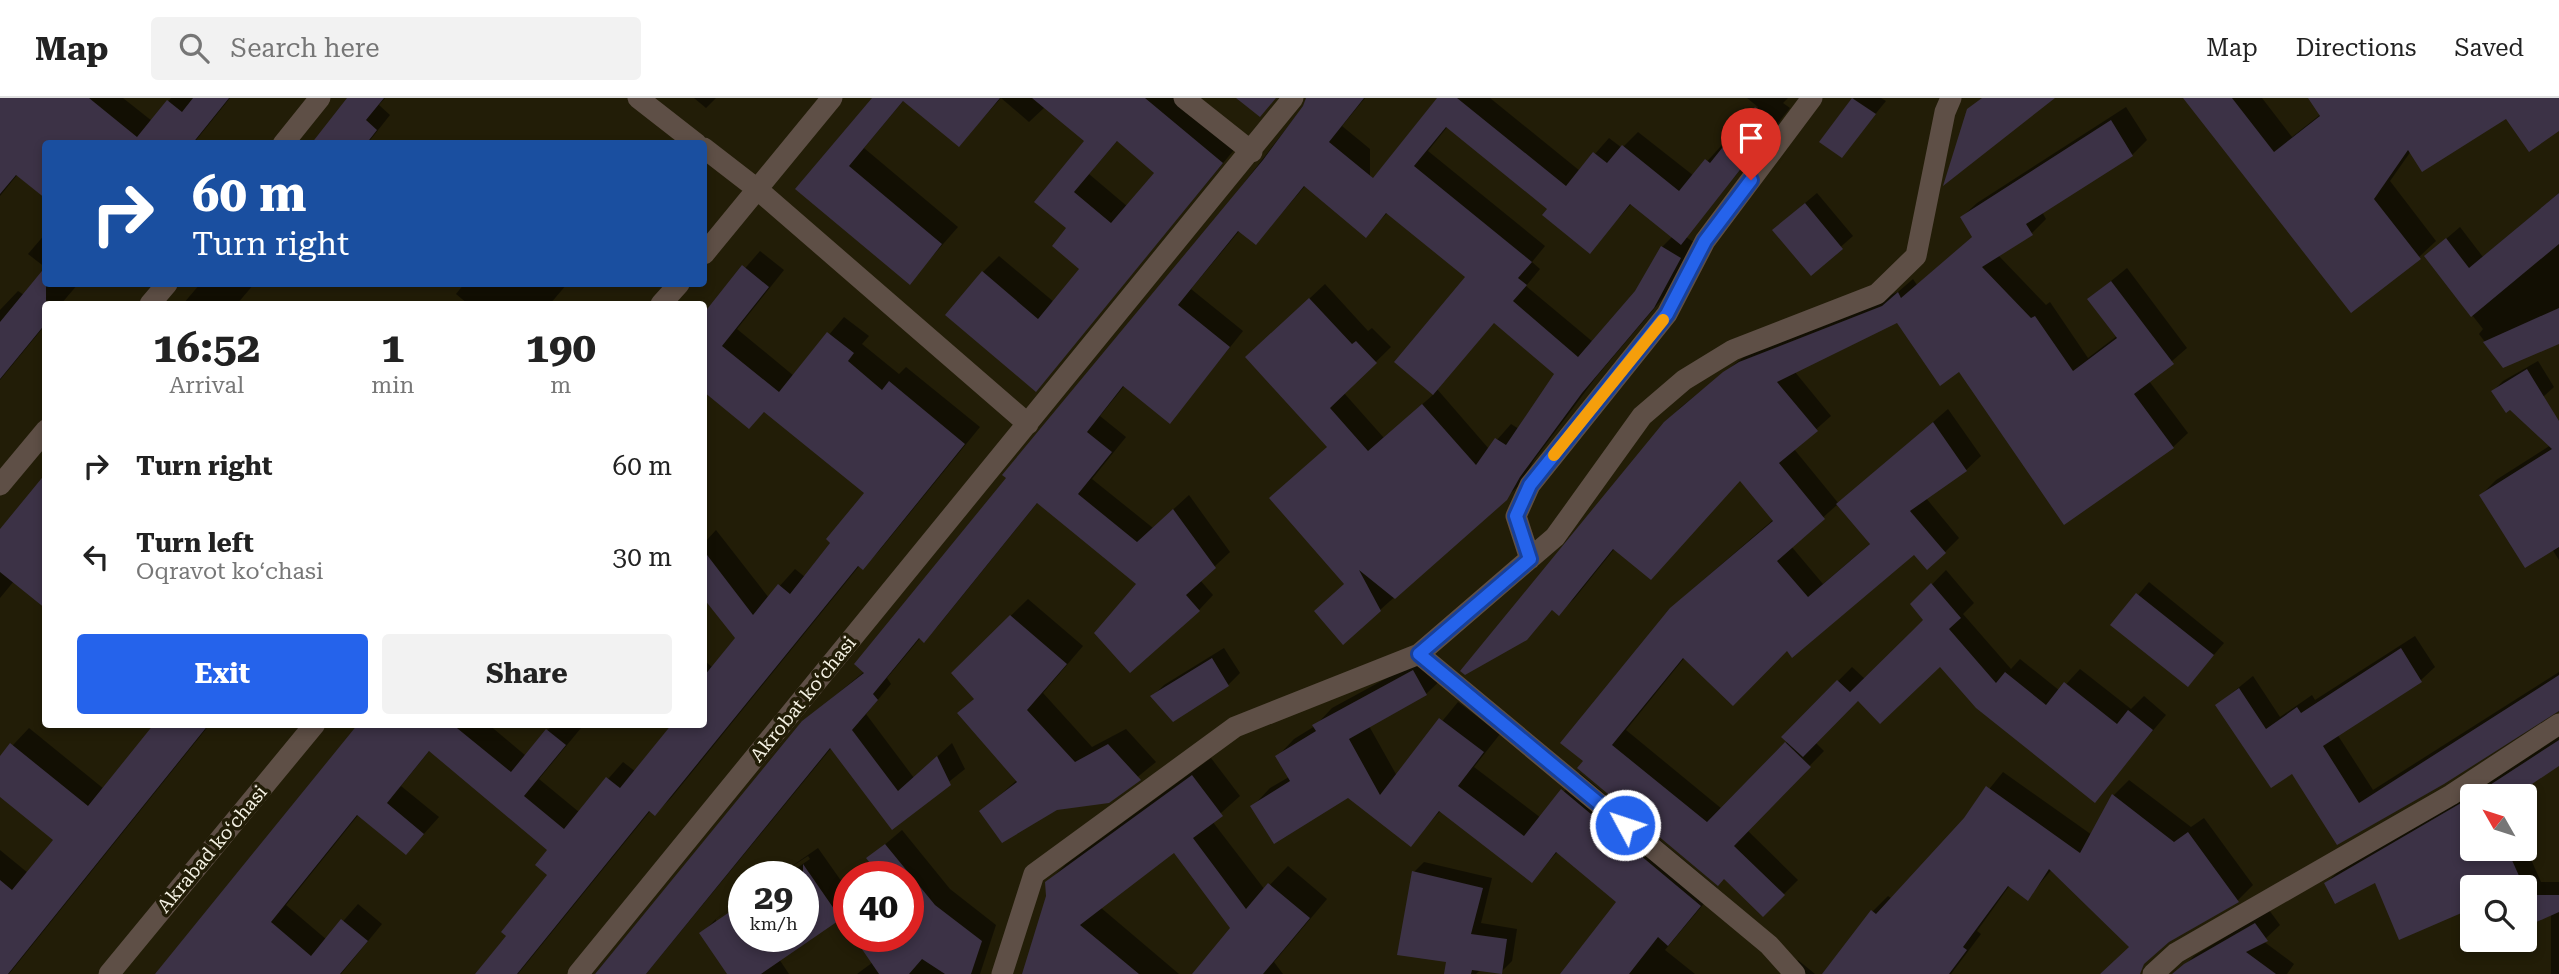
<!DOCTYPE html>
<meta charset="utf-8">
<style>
body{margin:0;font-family:"Roboto Serif",serif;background:#f2f2f2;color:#222;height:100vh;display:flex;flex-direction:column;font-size:26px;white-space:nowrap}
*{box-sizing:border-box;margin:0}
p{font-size:23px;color:#767676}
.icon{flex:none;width:38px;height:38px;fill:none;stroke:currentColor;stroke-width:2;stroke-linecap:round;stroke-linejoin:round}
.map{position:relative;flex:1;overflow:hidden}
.details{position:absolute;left:42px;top:203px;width:665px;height:427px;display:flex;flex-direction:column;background:#fff;border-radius:7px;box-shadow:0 4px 10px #0003}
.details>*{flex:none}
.hud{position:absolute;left:42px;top:42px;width:665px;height:147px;border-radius:7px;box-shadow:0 4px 10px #0003;background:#1a4fa0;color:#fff;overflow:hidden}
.needle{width:46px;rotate:309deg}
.controls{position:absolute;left:2460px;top:686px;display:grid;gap:14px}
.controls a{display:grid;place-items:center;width:77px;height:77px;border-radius:7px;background:#fff;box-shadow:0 4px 10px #0003;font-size:35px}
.speed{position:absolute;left:728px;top:763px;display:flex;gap:14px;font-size:35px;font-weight:700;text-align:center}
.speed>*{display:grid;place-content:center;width:91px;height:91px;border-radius:50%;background:#fff;box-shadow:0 4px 10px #0003;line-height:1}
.speed small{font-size:18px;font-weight:400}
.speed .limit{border:10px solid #d22;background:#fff;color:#111}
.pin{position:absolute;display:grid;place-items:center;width:60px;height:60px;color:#fff;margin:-72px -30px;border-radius:50% 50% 50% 0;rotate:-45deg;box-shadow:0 0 7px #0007}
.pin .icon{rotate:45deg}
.me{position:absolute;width:77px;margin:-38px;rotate:310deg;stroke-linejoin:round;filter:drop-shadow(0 0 5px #0008)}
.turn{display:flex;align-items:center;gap:24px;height:147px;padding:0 35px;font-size:32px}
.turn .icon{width:91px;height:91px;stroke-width:2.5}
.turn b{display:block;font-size:49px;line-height:60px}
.eta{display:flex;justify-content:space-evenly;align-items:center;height:119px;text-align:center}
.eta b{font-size:42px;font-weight:700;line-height:49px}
.button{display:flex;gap:14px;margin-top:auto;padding:14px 35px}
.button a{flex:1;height:80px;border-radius:7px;background:#2563eb;color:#fff;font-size:28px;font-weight:700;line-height:80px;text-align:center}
.button a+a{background:#f2f2f2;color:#222}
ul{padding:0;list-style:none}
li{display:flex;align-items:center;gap:21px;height:91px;padding:0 35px}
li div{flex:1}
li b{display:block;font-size:26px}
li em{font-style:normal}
header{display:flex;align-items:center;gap:42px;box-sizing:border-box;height:98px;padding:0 35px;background:#fff;border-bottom:2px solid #e0e0e0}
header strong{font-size:33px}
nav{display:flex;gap:38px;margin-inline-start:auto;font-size:24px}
.search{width:490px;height:63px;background:#f2f2f2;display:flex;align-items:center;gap:18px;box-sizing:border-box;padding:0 24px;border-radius:7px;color:#767676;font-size:26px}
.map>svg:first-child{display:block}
.shadow{fill:#0007;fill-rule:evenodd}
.building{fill:#3c3246;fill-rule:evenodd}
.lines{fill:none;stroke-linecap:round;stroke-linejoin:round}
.minor{stroke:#5e4f46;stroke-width:21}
.route-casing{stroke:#184099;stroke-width:18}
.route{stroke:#2563eb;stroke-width:12}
.slow{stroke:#f59e0b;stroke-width:12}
.labels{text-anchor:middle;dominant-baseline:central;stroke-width:7;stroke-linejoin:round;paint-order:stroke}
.street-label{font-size:19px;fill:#f4f1e3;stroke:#221d07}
</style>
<header>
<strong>Map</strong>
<div class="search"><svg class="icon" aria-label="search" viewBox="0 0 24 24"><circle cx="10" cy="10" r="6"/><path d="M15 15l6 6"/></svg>Search here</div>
<nav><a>Map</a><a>Directions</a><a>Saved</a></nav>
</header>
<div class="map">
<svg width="2559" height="876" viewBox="0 0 2559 876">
<rect width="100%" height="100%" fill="#221d07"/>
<path class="shadow" d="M 0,0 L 123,0 L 152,23 L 171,0 L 230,0 L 193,46 L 97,46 L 64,19 L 0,98 Z
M 350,0 L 385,0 L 379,7 L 390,17 L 367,46 L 313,46 Z
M 694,0 L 716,0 L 706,10 Z
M 873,0 L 1182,0 L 1238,47 L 1036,292 L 983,174 L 999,158 L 1054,204 L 1082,171 L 1069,130 L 1037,103 L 1087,42 L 1045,9 L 1029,24 L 1001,0 L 959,47 L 904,2 L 864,50 L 958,129 L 909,185 L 797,91 ZM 1118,42 L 1157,74 L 1128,109 L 1089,76 Z
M 1310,0 L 1365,0 L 1342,28 L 1370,51 L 1370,86 L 1439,0 L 1490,0 L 1580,73 L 1609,40 L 1622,50 L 1638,34 L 1694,78 L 1721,48 L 1724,50 L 1758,9 L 1747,0 L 1788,0 L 1783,5 L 1790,10 L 1686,139 L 1695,145 L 1669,193 L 1597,278 L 1534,362 L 1522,385 L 1380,512 L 1346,485 L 1329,348 L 1262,245 L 1325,186 L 1368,233 L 1372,230 L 1391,249 L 1344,295 L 1384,340 L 1434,296 L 1396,264 L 1468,179 L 1388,114 L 1366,137 L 1305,88 L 1256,145 L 1240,132 L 1191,191 L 1243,233 L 1170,324 L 1125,287 L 1100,318 L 1126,339 L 1092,381 L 1153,430 L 1189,397 L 1230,454 L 1200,482 L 1213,497 L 1199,512 L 1138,486 L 1038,404 L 938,528 L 924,542 L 921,539 L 887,580 L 891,586 L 866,616 L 914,680 L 952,645 L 965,671 L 892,729 L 832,649 L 646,876 L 595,876 L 803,624 L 865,573 ZM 1448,28 L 1549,110 L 1589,154 L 1632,105 L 1673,138 L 1662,149 L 1636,194 L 1593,244 L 1526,188 L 1540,171 L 1532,164 L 1545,148 L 1428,53 ZM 1495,223 L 1557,276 L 1519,331 L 1511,326 L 1489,351 L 1437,291 Z
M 1854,0 L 1881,0 L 1886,3 L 1841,58 L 1821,44 Z
M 2185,0 L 2262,0 L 2292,39 L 2321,16 L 2310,0 L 2554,0 L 2559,1 L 2559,31 L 2507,18 L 2411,53 L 2390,83 L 2436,143 L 2419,159 Z
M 2126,9 L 2147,42 L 2132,57 L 2042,114 L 2046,121 L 2032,135 L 1998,157 L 2046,207 L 2050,204 L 2088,260 L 2117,238 L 2089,201 L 2127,170 L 2187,250 L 2149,283 L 2188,335 L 2173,349 L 2065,424 L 1960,271 L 1897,223 L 1795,274 L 1831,318 L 1794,351 L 1839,406 L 1948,311 L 1981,358 L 1966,372 L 1926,400 L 1959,440 L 1945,454 L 1914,455 L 1787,551 L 1685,559 L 1626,632 L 1722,711 L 1788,643 L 1783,639 L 1852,569 L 1865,581 L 1926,522 L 1913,506 L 1946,472 L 1974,505 L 1963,516 L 2011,571 L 2020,561 L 2060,593 L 2080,571 L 2131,611 L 2144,598 L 2166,617 L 2094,703 L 1940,566 L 1858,601 L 1815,644 L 1824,653 L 1747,732 L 1798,782 L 1763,817 L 1724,779 L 1580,670 L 1687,496 L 1774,421 L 1741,381 L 1615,450 L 1574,501 L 1559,515 L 1553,511 L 1526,541 L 1666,325 L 1681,309 L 1755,250 L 1898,194 L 1913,181 L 1917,187 L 1974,138 L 1962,119 L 1977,105 ZM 1838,406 L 1871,445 L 1823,486 L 1791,448 Z
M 1817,95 L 1853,138 L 1811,175 L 1786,121 Z
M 2559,95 L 2559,244 L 2503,268 L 2479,236 L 2483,231 L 2426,158 L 2460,129 L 2483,159 Z
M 46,135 L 46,170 L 28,156 Z
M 760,153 L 784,172 L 737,231 L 794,278 L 844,219 L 869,238 L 862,246 L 899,276 L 906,269 L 980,329 L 879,453 L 863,469 L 860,467 L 671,700 L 655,716 L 651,712 L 518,876 L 478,876 L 508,838 L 550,776 L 549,751 L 430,652 L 401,688 L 439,719 L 422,738 L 359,716 L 286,807 L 327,842 L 358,806 L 382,826 L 341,876 L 157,876 L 361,626 L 488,626 L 526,658 L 553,626 L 577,626 L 581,630 L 539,681 L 579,714 L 623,664 L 636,674 L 704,626 L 704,562 L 713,570 L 737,540 L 704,498 L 704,445 L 716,432 L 769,500 L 795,471 L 805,479 L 833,445 L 866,394 L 765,313 L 749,329 L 704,291 L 704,218 Z
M 46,186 L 78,186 L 61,206 L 46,206 L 46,226 L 0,282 L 0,212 L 18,193 L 24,197 Z
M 200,186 L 254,186 L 237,206 L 183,206 Z
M 464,186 L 567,186 L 550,206 L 468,206 L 456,196 Z
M 2538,263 L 2554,289 L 2544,298 L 2507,313 L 2493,293 L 2503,283 Z
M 2559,328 L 2559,462 L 2552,451 L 2481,397 L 2496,382 L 2551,347 Z
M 0,433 L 14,483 L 0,500 Z
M 2149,484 L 2224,545 L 2188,587 L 2113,527 Z
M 1028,501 L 1083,548 L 1043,595 L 1092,649 L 1126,631 L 1156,664 L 1108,703 L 981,714 L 1017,682 L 976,600 L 953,575 Z
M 2415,538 L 2435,569 L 2421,582 L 2337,636 L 2373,692 L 2559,574 L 2559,613 L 2338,745 L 2292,674 L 2217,607 L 2253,578 L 2280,619 L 2312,597 L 2315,602 Z
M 1224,550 L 1240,575 L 1228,587 L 1173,621 L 1153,598 L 1164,587 Z
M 1431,556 L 1444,579 L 1426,596 L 1369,628 L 1397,678 L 1458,604 L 1500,636 L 1474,669 L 1541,720 L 1580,675 L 1717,790 L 1665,852 L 1695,876 L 1562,876 L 1619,804 L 1558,753 L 1532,783 L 1441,712 L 1411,746 L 1348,698 L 1253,708 L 1270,690 L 1289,679 L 1277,659 L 1294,641 L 1315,628 L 1332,610 Z
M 156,626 L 210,626 L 9,876 L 0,876 L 0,752 L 28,775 L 55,742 L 0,697 L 0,661 L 29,630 L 104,691 Z
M 2559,639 L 2559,666 L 2511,698 L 2473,698 L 2473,751 L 2525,751 L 2525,748 L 2541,784 L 2559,784 L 2559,876 L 2551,876 L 2551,816 L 2525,827 L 2525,789 L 2473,789 L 2473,827 L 2466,811 L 2376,782 L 2326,785 L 2340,772 L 2473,695 Z
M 1211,660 L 1240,698 L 1212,723 L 1265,792 L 1288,768 L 1327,801 L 1274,864 L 1283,876 L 1194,876 L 1233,830 L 1174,753 L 1100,809 L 1179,876 L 1024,876 L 1048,798 L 1047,785 L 1066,766 Z
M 2003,674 L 2092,737 L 2114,697 L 2129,682 L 2191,729 L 2204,720 L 2253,787 L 2238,802 L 2163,844 L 2052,771 L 2028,800 L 2010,787 L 1977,833 L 1981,836 L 1951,876 L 1824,876 L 1873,813 L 1888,798 L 1892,801 L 1965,721 Z
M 902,732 L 950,791 L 996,827 L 980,876 L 857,876 L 908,838 L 908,779 L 869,760 Z
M 818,750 L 849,794 L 849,829 L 842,818 L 779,861 L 789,876 L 729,876 L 701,836 L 717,820 L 744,801 L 716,821 L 716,825 L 744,838 L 803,838 L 803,779 L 784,779 L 810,761 L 808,758 L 776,779 Z
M 1424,764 L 1492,780 L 1481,825 L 1517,831 L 1512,863 L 1501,874 L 1481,871 L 1476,876 L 1446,876 L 1448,863 L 1414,774 Z
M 2269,812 L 2280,827 L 2263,843 L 2294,866 L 2287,876 L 2182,876 L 2180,872 L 2194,858 Z
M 1798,862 L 1815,876 L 1784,876 Z"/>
<path class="building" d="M 0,0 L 89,0 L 137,39 L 167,2 L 182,14 L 193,0 L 229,0 L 192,46 L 46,46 L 46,101 L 16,77 L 0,96 Z
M 347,0 L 384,0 L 366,22 L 377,32 L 366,46 L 311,46 Z
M 872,0 L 1000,0 L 959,49 L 903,3 L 849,68 L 942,146 L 910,187 L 795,91 Z
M 1032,0 L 1145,0 L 1223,65 L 1036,294 L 945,217 L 982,173 L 1038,221 L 1079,171 L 1052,148 L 1066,130 L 1034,104 L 1084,43 ZM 1117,43 L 1154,75 L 1111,125 L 1074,94 Z
M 1236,0 L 1276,0 L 1260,19 Z
M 1306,0 L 1364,0 L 1329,44 L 1373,80 L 1437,0 L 1457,0 L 1566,88 L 1593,54 L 1607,65 L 1622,47 L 1679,93 L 1705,61 L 1710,65 L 1755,9 L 1776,26 L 1681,147 L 1630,106 L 1590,156 L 1542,117 L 1547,111 L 1446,29 L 1414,68 L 1532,164 L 1518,180 L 1527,187 L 1513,203 L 1578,259 L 1635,193 L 1661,148 L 1681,160 L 1654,210 L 1582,295 L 1520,379 L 1507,402 L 1395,501 L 1359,472 L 1381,513 L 1343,547 L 1314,513 L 1344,486 L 1269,400 L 1327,349 L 1245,259 L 1309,200 L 1352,246 L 1356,243 L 1377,265 L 1330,310 L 1368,353 L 1422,306 L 1476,367 L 1495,340 L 1506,347 L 1554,276 L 1494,225 L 1433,297 L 1394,264 L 1465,179 L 1386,115 L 1366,140 L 1304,88 L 1256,147 L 1238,133 L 1178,207 L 1230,249 L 1170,326 L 1123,288 L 1087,334 L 1112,354 L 1078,396 L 1137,444 L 1173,411 L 1216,470 L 1186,497 L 1200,513 L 1130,575 L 1094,535 L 1136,486 L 1037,405 L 924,545 L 919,540 L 873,596 L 878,602 L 852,632 L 898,693 L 937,658 L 951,687 L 892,732 L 830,650 L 646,876 L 595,876 L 802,623 L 864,575 L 854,566 L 1006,380 L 1002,377 L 1263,62 L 1303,8 Z
M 1852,0 L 1876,16 L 1842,60 L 1819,44 Z
M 1982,0 L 2055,0 L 1943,88 L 1967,11 Z
M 2183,0 L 2232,0 L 2274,54 L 2320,18 L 2308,0 L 2559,0 L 2559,33 L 2529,54 L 2506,21 L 2422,74 L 2408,52 L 2374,101 L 2421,161 L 2351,215 Z
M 2111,22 L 2133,58 L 2026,126 L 2033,137 L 1982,169 L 2031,220 L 2035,218 L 2073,273 L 2117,240 L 2087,201 L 2111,183 L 2174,266 L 2134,296 L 2174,350 L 2064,427 L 1959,274 L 1940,288 L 1897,225 L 1777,284 L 1818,333 L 1779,365 L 1825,421 L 1777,463 L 1808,499 L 1870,446 L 1836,406 L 1933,324 L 1967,373 L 1910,413 L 1946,455 L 1927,472 L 1914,457 L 1792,560 L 1787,553 L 1733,608 L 1683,560 L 1612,647 L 1707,724 L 1785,644 L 1811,669 L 1734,748 L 1785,797 L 1763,819 L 1724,781 L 1718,788 L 1577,670 L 1583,663 L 1560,645 L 1670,510 L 1773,423 L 1740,383 L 1651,482 L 1613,451 L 1559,518 L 1552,512 L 1527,542 L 1465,577 L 1460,573 L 1664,324 L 1723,274 L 1739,264 L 1882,208 L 1898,194 L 1901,200 L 1972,139 L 1960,119 Z
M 2559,95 L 2559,146 L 2471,219 L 2424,158 L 2446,140 L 2469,170 Z
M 1805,105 L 1843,151 L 1811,178 L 1772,132 Z
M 742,167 L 769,189 L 722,248 L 779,294 L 827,234 L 854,255 L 848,263 L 882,292 L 889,283 L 965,346 L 863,472 L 858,468 L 655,718 L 649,713 L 517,876 L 475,876 L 506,838 L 501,834 L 547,777 L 535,767 L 547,752 L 429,653 L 387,705 L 424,736 L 406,757 L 357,717 L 271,824 L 311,858 L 341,821 L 368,843 L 340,876 L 155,876 L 358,626 L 452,626 L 511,674 L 546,631 L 566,647 L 524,698 L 564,731 L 606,679 L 620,690 L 672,626 L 704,626 L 704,578 L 735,540 L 704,501 L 704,453 L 753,517 L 778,486 L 790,496 L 830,445 L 826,441 L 864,395 L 764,314 L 749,331 L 704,294 L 704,215 Z
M 46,168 L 46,225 L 0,281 L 0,224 Z
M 2559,210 L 2559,246 L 2503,270 L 2483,244 Z
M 2527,271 L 2559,323 L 2559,449 L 2525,470 L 2479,397 L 2552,351 L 2510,312 L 2506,315 L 2491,293 Z
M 46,375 L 46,511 L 0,474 L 0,431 Z
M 1931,485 L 1961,520 L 1949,531 L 1996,585 L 2005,574 L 2046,607 L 2064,584 L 2117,626 L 2128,612 L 2153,632 L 2095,705 L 1976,610 L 1940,569 L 1880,626 L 1858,603 L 1803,659 L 1781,639 L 1837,582 L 1850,594 L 1910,535 L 1923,522 L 1910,506 Z
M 2136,495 L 2214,557 L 2188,589 L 2110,527 Z
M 1010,517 L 1067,566 L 1027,612 L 1075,664 L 1108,646 L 1141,682 L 1109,705 L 1057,712 L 1002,745 L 979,713 L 1017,684 L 957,615 L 974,601 L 951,575 Z
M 2401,550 L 2422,584 L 2323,648 L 2359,705 L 2559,577 L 2559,613 L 2444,686 L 2337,747 L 2292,676 L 2271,690 L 2215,607 L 2239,590 L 2266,631 L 2297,609 L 2301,615 Z
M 1212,560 L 1229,588 L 1173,624 L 1150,598 Z
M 1413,572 L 1427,597 L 1349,641 L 1380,697 L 1439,620 L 1484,654 L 1458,688 L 1524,738 L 1561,691 L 1701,808 L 1668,848 L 1658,839 L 1629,876 L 1560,876 L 1616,804 L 1556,754 L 1532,785 L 1439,713 L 1411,749 L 1348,700 L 1274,746 L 1250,708 L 1290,683 L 1275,658 L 1316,633 L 1312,627 Z
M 154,626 L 209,626 L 8,876 L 0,876 L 0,782 L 12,792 L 53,742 L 0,699 L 0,658 L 10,645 L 88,708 Z
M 2559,642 L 2559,668 L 2514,698 L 2473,698 Z
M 1192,677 L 1223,718 L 1193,740 L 1246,811 L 1268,785 L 1310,820 L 1263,876 L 1192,876 L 1230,830 L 1174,755 L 1080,827 L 1139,876 L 1022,876 L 1046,798 L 1045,784 Z
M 1986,688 L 2080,755 L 2112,696 L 2174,744 L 2188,734 L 2239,804 L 2169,844 L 2144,866 L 2140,876 L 2100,876 L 2129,849 L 2049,771 L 2028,803 L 2008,788 L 1963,849 L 1967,852 L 1949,876 L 1822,876 L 1871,812 L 1876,816 L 1964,720 Z
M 2473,698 L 2473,751 L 2507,751 L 2524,789 L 2473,789 L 2473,810 L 2399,842 L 2375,785 L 2335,806 L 2324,785 Z
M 885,746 L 935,807 L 982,843 L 971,876 L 945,876 L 922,861 L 909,876 L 879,876 L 853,838 L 908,838 L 908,779 L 881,779 L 866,760 Z
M 803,766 L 841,821 L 761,876 L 727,876 L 699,835 L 744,804 L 744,838 L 803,838 Z
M 1412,773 L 1483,790 L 1471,836 L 1507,841 L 1502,876 L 1472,872 L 1471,876 L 1444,876 L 1446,864 L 1397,857 Z
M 2525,797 L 2559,797 L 2559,814 L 2525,829 Z
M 2255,825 L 2268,843 L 2246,854 L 2276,876 L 2172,876 L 2184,866 Z"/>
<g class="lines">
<path class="minor" d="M 638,0 L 697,46
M 1184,0 L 1252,54
M 283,46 L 320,0
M 704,50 L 757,91 L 1028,326
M 704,156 L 832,0
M 150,206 L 167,186
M 661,206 L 679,186
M 0,387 L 46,332
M 1530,461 L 1516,418 L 1530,387 L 1667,216 L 1705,143 L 1812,0
M 1419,556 L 1769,847 L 1795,876
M 109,876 L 315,626
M 578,876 L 1293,0
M 1002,876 L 1034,776 L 1235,629 L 1419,556 L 1555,439 L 1642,318 L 1684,282 L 1733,252 L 1877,196 L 1916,158 L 1945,14 L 1951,0
M 2153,876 L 2176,855 L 2451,697 L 2559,626"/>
</g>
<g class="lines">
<g class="route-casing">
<path id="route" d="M 1625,727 L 1419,556 L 1530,461 L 1516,418 L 1530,387 L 1667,216 L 1705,143 L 1751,82"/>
</g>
<use href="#route" class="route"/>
<path class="slow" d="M 1554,357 L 1663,222"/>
</g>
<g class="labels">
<g class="street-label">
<text transform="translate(803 601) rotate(-51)">Akrobat koʻchasi</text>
<text transform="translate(212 751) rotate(-50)">Akrabad koʻchasi</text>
</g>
</g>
</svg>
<div class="controls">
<a><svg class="needle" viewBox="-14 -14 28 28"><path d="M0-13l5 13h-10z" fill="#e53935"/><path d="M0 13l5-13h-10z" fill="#767676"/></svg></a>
<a><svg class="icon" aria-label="search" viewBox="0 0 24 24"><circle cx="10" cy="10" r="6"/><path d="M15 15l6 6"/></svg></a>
</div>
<div class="speed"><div>29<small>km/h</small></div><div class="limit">40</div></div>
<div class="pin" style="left:1751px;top:82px;background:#d93025"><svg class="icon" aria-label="arrive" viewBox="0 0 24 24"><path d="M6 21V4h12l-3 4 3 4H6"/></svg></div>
<svg class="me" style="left:1625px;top:727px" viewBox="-20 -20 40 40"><circle r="17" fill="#2563eb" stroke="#fff" stroke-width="3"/><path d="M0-11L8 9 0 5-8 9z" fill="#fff"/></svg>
<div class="hud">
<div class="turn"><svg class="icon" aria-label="right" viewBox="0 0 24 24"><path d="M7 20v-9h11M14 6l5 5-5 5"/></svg><div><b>60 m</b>Turn right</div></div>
</div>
<section class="details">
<div class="eta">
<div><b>16:52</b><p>Arrival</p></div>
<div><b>1</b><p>min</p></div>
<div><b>190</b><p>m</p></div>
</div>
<ul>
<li><svg class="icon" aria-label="right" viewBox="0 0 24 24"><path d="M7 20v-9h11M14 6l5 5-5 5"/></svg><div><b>Turn right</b></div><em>60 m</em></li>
<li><svg class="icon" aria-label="left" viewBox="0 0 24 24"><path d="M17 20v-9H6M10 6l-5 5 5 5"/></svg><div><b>Turn left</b><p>Oqravot koʻchasi</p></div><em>30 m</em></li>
</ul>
<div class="button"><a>Exit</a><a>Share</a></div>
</section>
</div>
